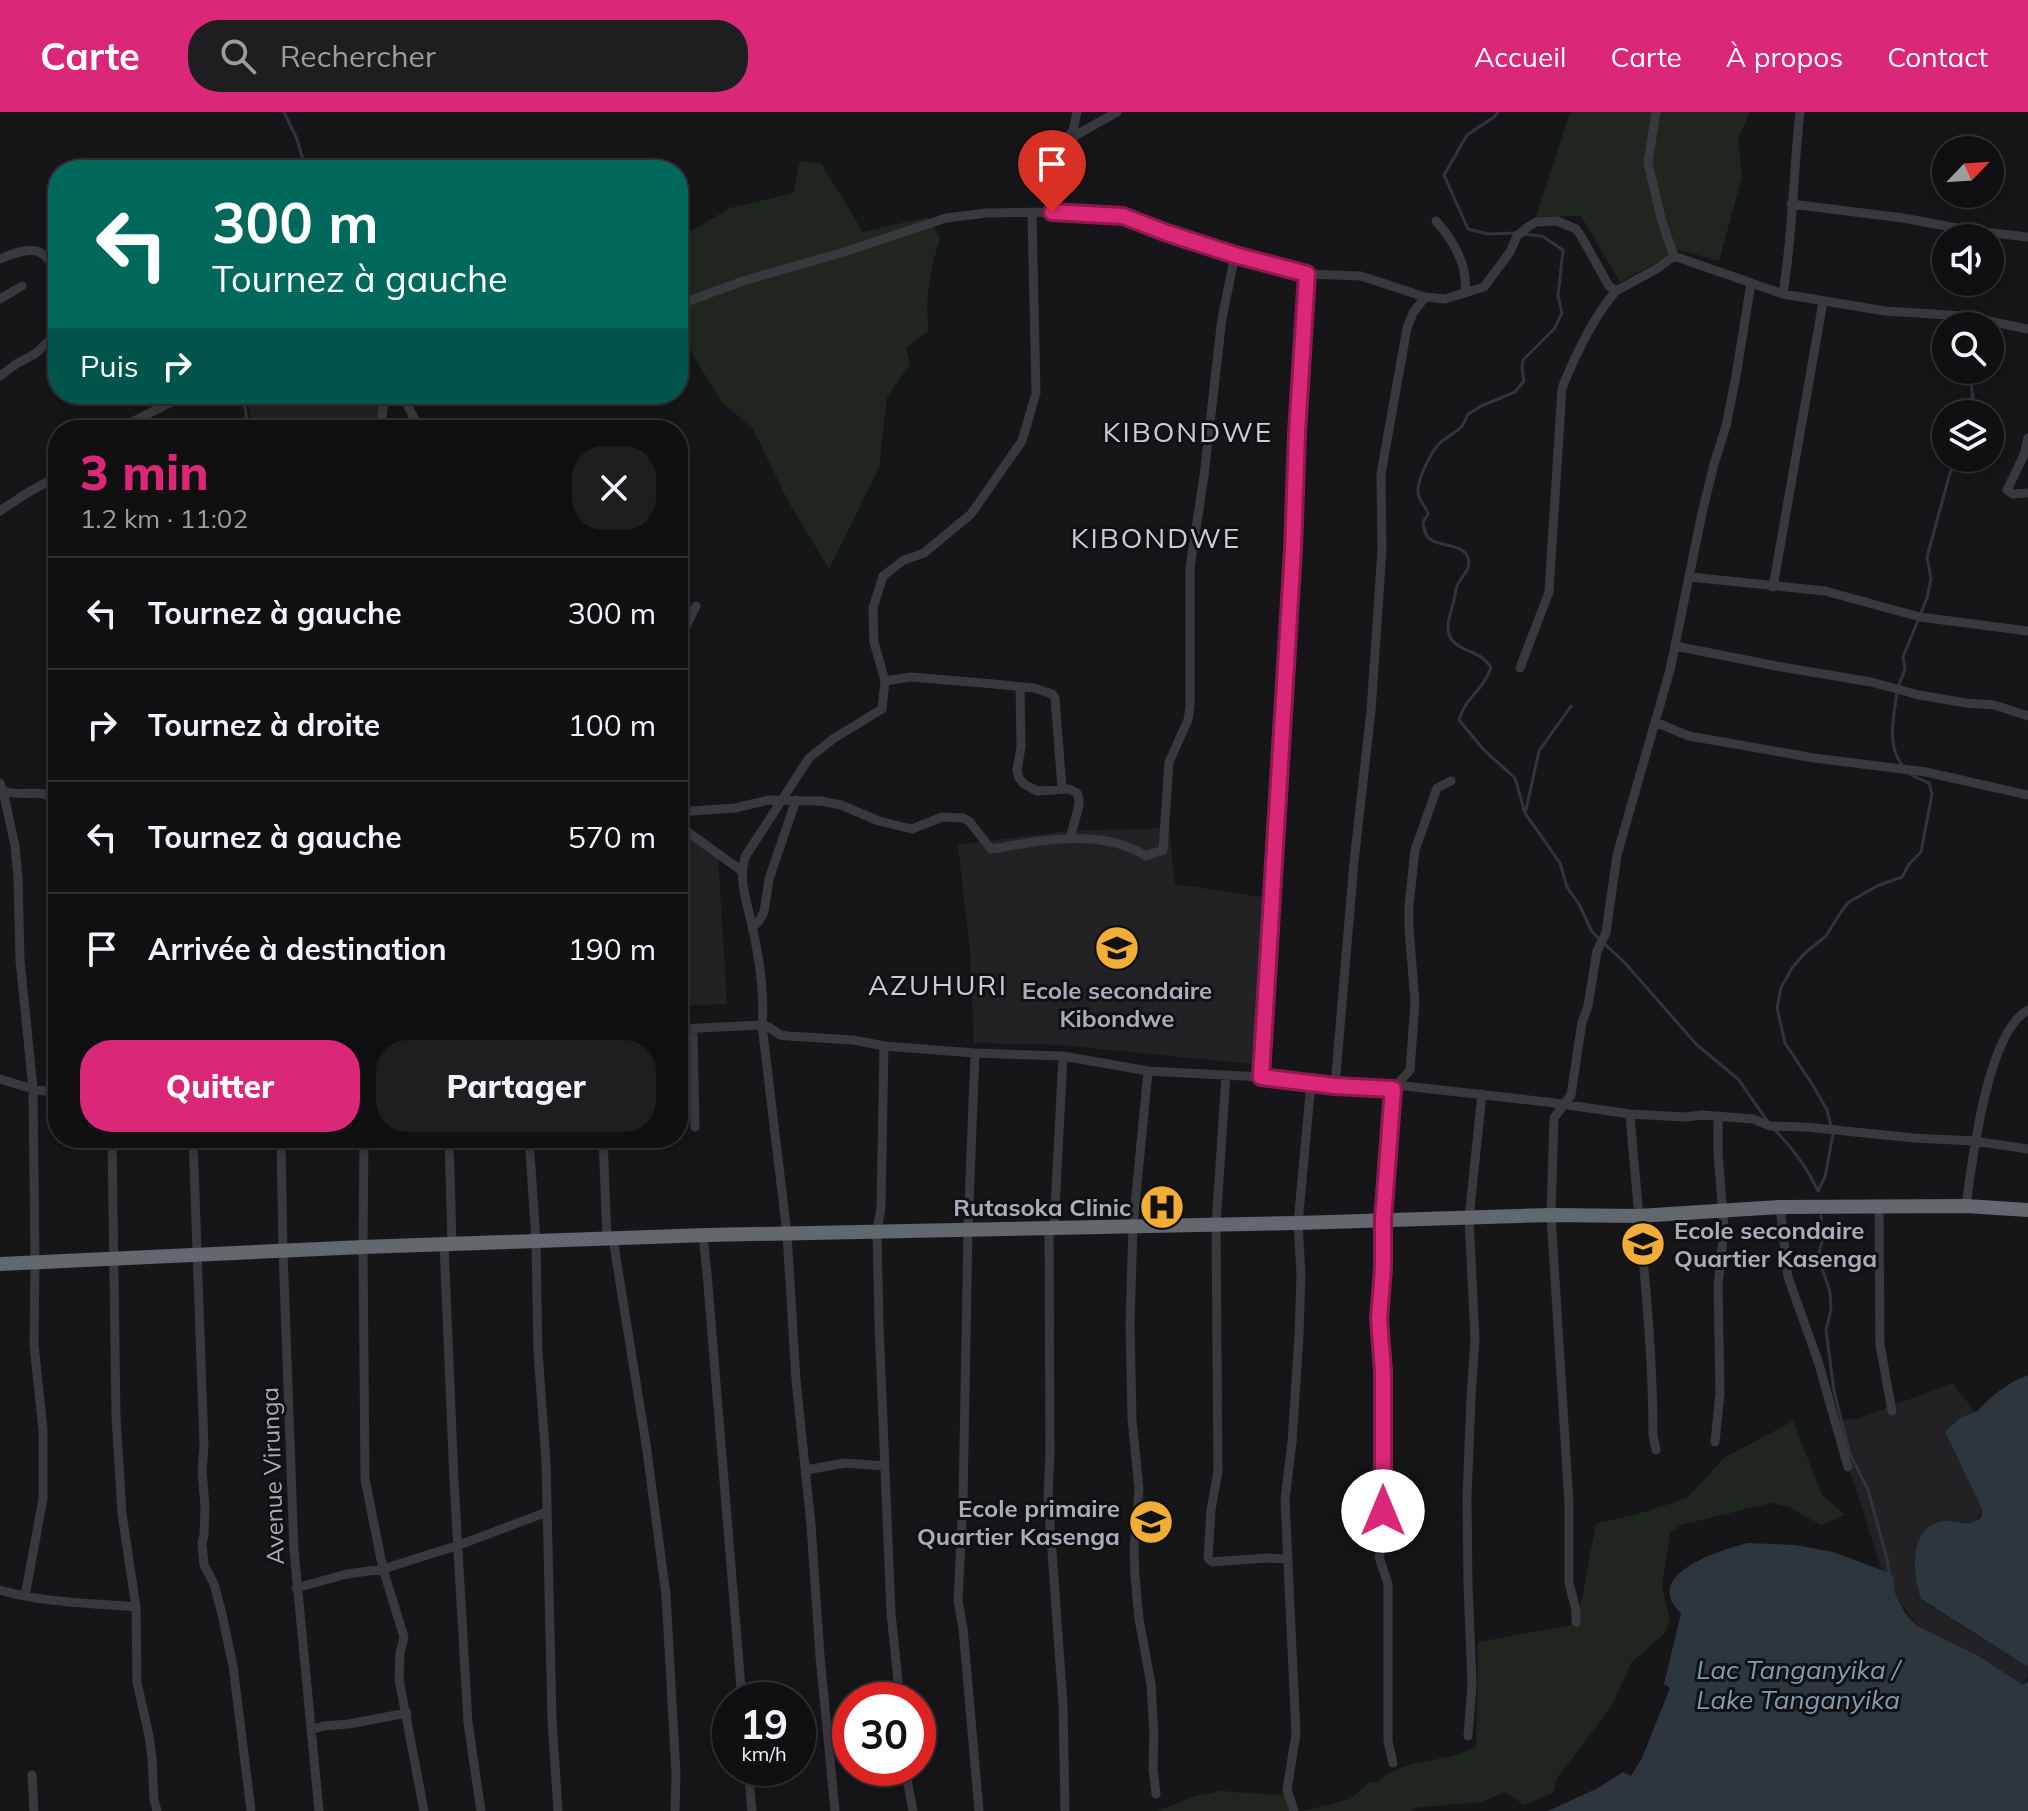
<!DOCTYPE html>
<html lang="fr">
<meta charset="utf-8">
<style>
body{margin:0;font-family:Mulish,sans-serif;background:#1e1e20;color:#f1f3f6;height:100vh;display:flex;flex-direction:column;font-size:30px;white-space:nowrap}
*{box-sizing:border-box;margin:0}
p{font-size:26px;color:#9c9d9f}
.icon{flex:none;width:44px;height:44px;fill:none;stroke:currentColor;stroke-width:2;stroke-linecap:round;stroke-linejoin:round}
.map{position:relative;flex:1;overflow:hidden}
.details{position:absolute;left:48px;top:308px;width:640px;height:728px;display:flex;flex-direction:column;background:#101012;border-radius:32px;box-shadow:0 4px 12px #0003,0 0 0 2px #303032}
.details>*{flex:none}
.guide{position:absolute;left:48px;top:48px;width:640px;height:244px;border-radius:32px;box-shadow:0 4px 12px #0003,0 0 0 2px #303032;background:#00695c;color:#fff;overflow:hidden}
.needle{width:52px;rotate:65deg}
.fabs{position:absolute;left:1932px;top:24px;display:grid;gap:16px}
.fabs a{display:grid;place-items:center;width:72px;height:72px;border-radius:50%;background:#101012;box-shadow:0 4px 12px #0003,0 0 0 2px #303032;font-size:40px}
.speed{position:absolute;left:712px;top:1570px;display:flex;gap:16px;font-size:40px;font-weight:700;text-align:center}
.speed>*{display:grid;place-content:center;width:104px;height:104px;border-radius:50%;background:#101012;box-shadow:0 4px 12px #0003,0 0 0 2px #303032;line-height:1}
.speed small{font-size:20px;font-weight:400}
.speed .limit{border:12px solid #d22;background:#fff;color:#111}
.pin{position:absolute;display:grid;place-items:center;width:68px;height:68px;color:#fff;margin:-82px -34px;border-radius:50% 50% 50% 0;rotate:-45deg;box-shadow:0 0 8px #0007}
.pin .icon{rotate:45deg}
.me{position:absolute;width:88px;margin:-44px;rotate:0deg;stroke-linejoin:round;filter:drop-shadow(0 0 6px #0008)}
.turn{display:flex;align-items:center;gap:28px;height:168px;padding:0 32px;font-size:36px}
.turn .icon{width:104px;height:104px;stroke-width:2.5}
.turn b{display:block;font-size:56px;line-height:68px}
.then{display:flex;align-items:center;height:76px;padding:0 32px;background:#0003;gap:16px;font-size:30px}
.round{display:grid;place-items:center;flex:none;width:84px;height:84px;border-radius:32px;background:#1e1e20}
.head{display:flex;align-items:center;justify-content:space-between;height:136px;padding:0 32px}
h1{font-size:48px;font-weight:800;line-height:60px;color:#db2777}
.button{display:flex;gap:16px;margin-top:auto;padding:16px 32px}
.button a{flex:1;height:92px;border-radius:32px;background:#db2777;color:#fff;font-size:32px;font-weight:800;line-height:92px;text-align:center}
.button a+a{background:#1e1e20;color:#f1f3f6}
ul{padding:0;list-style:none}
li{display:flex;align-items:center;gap:24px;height:112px;padding:0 32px;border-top:2px solid #303032}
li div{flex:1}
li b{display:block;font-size:30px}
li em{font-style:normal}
header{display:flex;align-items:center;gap:48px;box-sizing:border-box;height:112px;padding:0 40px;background:#db2777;color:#fff}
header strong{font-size:38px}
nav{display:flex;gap:44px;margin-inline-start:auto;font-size:28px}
.search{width:560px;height:72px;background:#1e1e20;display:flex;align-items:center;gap:20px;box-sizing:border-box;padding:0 28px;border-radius:32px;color:#9c9d9f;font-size:30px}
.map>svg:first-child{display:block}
.built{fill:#222225}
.green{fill:#1e261f}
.water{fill:#2c363c}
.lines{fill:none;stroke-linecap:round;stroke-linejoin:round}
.stream{stroke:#2c363c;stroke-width:3}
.minor{stroke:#37393d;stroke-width:9}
.highway{stroke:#63676e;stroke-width:14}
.route-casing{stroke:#8e194d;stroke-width:20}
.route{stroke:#db2777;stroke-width:14}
.labels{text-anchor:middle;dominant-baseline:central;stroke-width:6;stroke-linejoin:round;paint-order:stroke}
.poi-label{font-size:24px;font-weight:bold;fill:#a8aeb8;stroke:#111113;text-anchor:end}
.street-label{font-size:24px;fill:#a8aeb8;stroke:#111113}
.water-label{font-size:26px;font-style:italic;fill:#809db3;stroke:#111113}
.quarter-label{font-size:28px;letter-spacing:2px;fill:#c9cdd4;stroke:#111113}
</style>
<header>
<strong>Carte</strong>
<div class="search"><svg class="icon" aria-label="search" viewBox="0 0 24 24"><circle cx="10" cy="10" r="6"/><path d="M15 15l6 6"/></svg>Rechercher</div>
<nav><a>Accueil</a><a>Carte</a><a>À propos</a><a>Contact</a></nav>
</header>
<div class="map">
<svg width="2028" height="1699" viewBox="0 0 2028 1699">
<rect width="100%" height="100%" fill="#161618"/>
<path class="built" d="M 248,282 L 303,282 L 381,290 L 376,318 L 252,318 Z
M 678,714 L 718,742 L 727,892 L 678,894 Z
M 1169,716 L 1175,772 L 1268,786 L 1260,953 L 1063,933 L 974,931 L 970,839 L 958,733 L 1067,719 Z
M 1953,1271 L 1974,1299 L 1961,1305 L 1945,1320 L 1982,1397 L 1976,1410 L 1936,1412 L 1921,1488 L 2028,1555 L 2028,1564 L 2023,1573 L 1917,1514 L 1885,1468 L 1834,1310 L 1859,1306 Z"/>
<path class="green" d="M 1570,0 L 1750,0 L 1738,27 L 1742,65 L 1719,149 L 1680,138 L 1620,170 L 1581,104 L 1536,105 Z
M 800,49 L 821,51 L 863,120 L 928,105 L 940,126 C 931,156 924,187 929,219 L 906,236 L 910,252 L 887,285 L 879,356 L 829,457 L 788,389 L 752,315 L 722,291 L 678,218 L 678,138 L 684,123 L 730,96 L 793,81 Z
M 1793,1309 L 1822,1383 L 1845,1403 L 1821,1413 L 1789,1395 L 1771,1391 L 1681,1413 L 1670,1421 L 1662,1475 L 1670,1507 L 1665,1521 L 1631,1551 L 1612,1594 L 1557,1666 L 1553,1681 L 1524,1693 L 1505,1680 L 1481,1690 L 1414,1696 L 1410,1699 L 1303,1699 L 1350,1687 L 1370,1670 L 1377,1670 C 1405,1644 1445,1653 1476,1634 L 1478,1530 L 1577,1512 L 1596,1411 L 1635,1403 L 1687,1386 L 1725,1345 Z
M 1221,1679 L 1295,1684 L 1297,1699 L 1157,1699 L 1195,1684 Z"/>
<path class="water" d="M 2028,1263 L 2028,1555 L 1921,1487 C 1912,1461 1908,1412 1946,1409 C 1956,1409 1969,1414 1978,1408 C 1982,1405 1982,1402 1982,1397 L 1945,1320 L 1961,1305 L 1977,1299 L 1996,1281 L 2014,1269 Z
M 1748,1431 L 1795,1433 L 1833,1440 L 1889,1461 L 1893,1464 L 1895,1481 L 1905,1501 L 1917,1514 L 1977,1543 L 2023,1573 L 2028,1569 L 2028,1699 L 1548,1699 L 1598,1676 L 1623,1660 L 1631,1664 L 1642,1646 L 1670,1576 L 1664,1572 L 1681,1501 C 1640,1463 1720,1438 1748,1431 Z"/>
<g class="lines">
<path class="stream" d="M 284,0 L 297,27 L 306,58
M 1498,0 L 1494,5 L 1467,23 L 1444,63 L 1468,117 L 1488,122 L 1515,121
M 1522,122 L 1542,124 L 1563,138 L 1558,184 L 1562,201 L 1554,217 L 1523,248 L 1522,256 L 1524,269 L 1515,280 L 1481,294 L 1467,303 C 1464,318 1452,321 1442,329 C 1432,337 1417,368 1418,380 C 1418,389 1426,393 1428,402 L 1423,410 C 1424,416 1425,424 1430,427 C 1440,435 1464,432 1468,446 C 1472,458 1461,464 1457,474 C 1455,479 1455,487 1453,492 C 1450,504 1444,517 1452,528 C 1463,542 1480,537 1491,556 C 1488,562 1485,569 1481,574 C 1471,587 1464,591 1459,608 L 1484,638 L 1515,666 L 1525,701 L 1560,751 L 1567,775 L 1579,792 L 1592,820 L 1625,851 L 1697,933 L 1738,967 L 1768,1010
M 241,282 L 246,300 L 247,318
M 1960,302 L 1973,285 L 1971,273 L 1973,258
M 1899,573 L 1905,557 L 1903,545 L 1927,486 L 1931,467 L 1927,445 L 1950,361 L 1955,351 L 1954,346
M 1897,580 C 1894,604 1886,634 1903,654
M 1526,698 L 1539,639 L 1571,594
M 1831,1014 L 1827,998 L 1814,975 L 1785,931 L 1777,896 L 1781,876 L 1792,856 L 1804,842 L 1826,824 L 1841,800 L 1849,790 L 1877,774 L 1902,765 L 1909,752 L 1921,740 L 1932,682 L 1929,671 L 1913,664 L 1908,660
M 1773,1016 C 1792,1035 1807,1055 1818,1079
M 1818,1079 L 1825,1065 L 1833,1022
M 1821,1104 L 1822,1130 L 1818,1144 L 1830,1180 L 1831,1198 L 1826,1218 L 1834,1279 L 1850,1342 L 1868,1378 L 1887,1447 L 1889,1461"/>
<path class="minor" d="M 1656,0 L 1648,51 L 1662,110 L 1674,144
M 1068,30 L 1078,22 L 1117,0
M 1791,92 L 1903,106 L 1967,118 L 2028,125
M 1052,100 L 1051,57 L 1057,41 L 1073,18 L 1077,0
M 1436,109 C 1454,129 1468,154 1465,181
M 0,147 C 31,134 47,132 58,168
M 1783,182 C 1793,122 1793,61 1800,0
M 0,187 L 22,174
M 678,193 L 743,169 L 844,140 L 946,106 L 987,101 L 1052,100 L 1123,104 L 1152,114 L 1167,121 L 1235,143 L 1307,162 L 1361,164 L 1425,185 L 1445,187 L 1484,175 L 1510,140 L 1517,124 L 1528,115 L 1536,110 L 1557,109 L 1576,117 L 1581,124 L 1609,174 L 1616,179 L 1658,156 L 1674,144 L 1783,182 L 1885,199 L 1964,204 L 2028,217
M 0,264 L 16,252 L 35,242 L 50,228 L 58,224
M 156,282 L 163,293
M 325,282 L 376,284 L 386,282
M 402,282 L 420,318
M 113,318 L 136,308 L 187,282
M 380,318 L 385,282
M 2028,326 L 2024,343 L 2007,378 L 2013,382 L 2028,381
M 0,399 L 27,381 L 49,369 L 58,358
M 1690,465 L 1825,479 L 1920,505 L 2028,519
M 1773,475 L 1823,190
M 678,531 L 696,494
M 1675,534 L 1776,554 L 1871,570 L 1919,583 L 1966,591 L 1994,593 L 2028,604
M 1520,556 L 1549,480 L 1562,276 C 1575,244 1593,205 1616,179
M 885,569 L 911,565 L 994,572 L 1034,576 L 1052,582 L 1055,586 L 1062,676
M 1020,575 L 1021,635 L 1017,658 L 1019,666 L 1024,672 L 1037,679 L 1069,677 L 1077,681 L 1079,688 L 1079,693 L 1070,727
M 1655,610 L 1689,624 L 1814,646 L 1926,660 L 2028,683
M 0,671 L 3,679 L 15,734 L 18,766 L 20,848 L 33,977 L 35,1150 L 34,1233 L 43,1318 L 43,1387 L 25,1484
M 3,679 C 25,686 37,675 58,688
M 678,700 L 735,696 L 769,688 L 821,689 L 841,693 L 879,709 L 912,717 L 942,705 L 963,706 L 969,709 L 991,737 C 1001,736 1012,733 1022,732 C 1063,725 1110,721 1146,744 L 1163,738 L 1169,650 L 1188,608 L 1190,595 L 1190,456 L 1204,364 L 1222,206 L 1235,143
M 678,713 L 742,759
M 752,816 L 759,809 L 764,800 L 769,767 L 796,688
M 678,917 L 762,913 L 769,915 L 780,923 L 788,924 L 853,928 L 884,934 L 975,941 L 1063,944 L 1148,959 L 1261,965 L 1335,974 L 1393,977 L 1405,974 L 1547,990 L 1630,1002 L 1684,1005 L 1703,1003 L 1753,1007 L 1770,1014 L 1806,1015 L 1914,1026 L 1974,1029 L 2028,1037
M 693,918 L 695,1015
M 884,934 L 881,1095 L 877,1119 L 879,1213 L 891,1501 L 900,1588
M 975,941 L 968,1117 L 963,1389 L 958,1489 L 963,1516 L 979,1699
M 1148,959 L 1133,1114 L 1130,1212 L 1132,1307 L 1139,1377 L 1134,1438 L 1135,1464 L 1139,1507 L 1151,1572 L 1154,1622 L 1153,1657 L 1156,1682
M 1226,964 L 1216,1113 L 1218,1359 L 1211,1398 L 1208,1446 L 1212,1450 L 1265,1446 L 1288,1447
M 1261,965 L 1293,438 L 1297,321 L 1307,162
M 0,967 L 33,977 L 58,981
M 1335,974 L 1354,750 L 1371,599 L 1382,438 L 1381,362 L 1407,216 L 1413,201 L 1425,185
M 1630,1002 C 1638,1109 1653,1215 1653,1323 L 1656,1338
M 112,1026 L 116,1305 L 122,1402 L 136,1495 L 137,1570 L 149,1624 L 152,1646 L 154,1688 L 157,1699
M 193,1026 L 204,1334 L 202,1359 L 205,1394 L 204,1423 L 202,1431 L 204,1453 L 214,1472 L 222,1502 L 233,1554 L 251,1699
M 281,1026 L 283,1139 L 294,1438 L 319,1699
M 364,1026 L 363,1135 L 365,1367 L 383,1457 L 404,1525 L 400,1541 L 399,1567 L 424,1699
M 449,1026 L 452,1132
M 529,1026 L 536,1130 L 538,1240 L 546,1350 L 552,1607 L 558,1699
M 603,1026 L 607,1127
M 1879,1094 L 1880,1233 L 1892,1299
M 1966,1094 C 1972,1050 1987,920 2028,898
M 1780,1095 L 1788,1165 L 1818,1249 L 1848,1355
M 1049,1115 L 1050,1341 L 1048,1384 L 1063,1593 L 1065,1699
M 1054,1115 L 1063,944
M 703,1124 L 707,1161 L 742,1588
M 613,1127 L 646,1332 L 666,1483 L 676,1662 L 675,1699
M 444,1132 L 454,1369 L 468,1611 L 481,1699
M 1715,1330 L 1720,1281 L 1718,1174 L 1724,1116 L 1718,1041 L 1718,1004
M 806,1358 L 845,1351 L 884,1354
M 296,1476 L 347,1462 L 383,1457 L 459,1433 L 547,1400
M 0,1478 C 44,1491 91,1491 136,1495
M 1576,1510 L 1576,1498 L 1569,1471 L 1569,1392 L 1551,1103 L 1554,1006 L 1571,983 L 1582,910 L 1588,894 L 1597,839 L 1606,821 L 1617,743 L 1670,558 L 1702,401 L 1714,352 L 1726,314 L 1736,264 L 1751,171
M 311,1618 L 323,1614 L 349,1612 L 407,1601
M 1468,1624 L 1472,1573 L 1468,1472 L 1467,1386 L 1471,1285 L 1475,1227 L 1469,1106 L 1482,982
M 1393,1651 L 1388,1629 L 1388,1472 L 1379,1445 L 1383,1430 L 1383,1259 L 1379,1207 L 1383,1156 L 1383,1108 L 1390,1004 L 1394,985 L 1393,977 L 1410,958 L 1415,891 L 1409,816 L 1409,794 L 1415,738 L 1437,676 L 1451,669
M 748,1656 L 752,1699
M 905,1656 L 913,1699
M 32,1663 L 34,1699
M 835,1699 L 820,1544 L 811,1413 L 796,1268 L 787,1122 L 762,913 C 765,881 759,845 752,813 C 747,790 738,769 745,745 L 809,646 L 833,627 L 882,597 L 885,569 L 874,530 L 873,496 L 883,464 L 904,448 L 924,441 L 971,402 L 1022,329 L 1036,281 L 1032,101
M 1294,1699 L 1287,1678 L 1296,1622 L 1285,1388 L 1292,1330 L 1299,1223 L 1301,1162 L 1298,1111 L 1311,971"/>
<path class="highway" d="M 0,1152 L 363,1135 L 707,1123 L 1298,1111 L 1551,1103 L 1638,1104 L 1780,1095 L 1966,1094 L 2028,1098"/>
</g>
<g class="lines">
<g class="route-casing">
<path id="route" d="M 1052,100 L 1123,104 L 1167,121 L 1235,143 L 1307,162 L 1297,321 L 1293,438 L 1261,965 L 1335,974 L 1393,977 L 1383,1108 L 1383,1156 L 1379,1207 L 1383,1259 L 1383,1399"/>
</g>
<use href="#route" class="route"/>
</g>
<defs>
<g id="school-disc" transform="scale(2.3)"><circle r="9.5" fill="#f1ad36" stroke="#111113"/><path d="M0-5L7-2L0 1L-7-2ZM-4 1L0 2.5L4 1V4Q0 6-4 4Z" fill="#111"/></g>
<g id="hospital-disc" transform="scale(2.3)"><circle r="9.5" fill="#f1ad36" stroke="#111113"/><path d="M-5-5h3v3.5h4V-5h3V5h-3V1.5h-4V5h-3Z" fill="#111"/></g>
</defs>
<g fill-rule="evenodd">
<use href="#school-disc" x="1117" y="836"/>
<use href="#hospital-disc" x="1162" y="1095"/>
<use href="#school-disc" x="1643" y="1132"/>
<use href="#school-disc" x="1151" y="1410"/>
</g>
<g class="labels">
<g class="poi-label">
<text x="1117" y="878" text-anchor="middle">Ecole secondaire<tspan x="1117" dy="28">Kibondwe</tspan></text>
<text x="1131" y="1095">Rutasoka Clinic</text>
<text x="1674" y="1118" text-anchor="start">Ecole secondaire<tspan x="1674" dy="28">Quartier Kasenga</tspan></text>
<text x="1120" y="1396">Ecole primaire<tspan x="1120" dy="28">Quartier Kasenga</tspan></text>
</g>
<g class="street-label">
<text transform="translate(272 1364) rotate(-92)">Avenue Virunga</text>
</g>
<g class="water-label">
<text x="1798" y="1557">Lac Tanganyika /<tspan x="1798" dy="30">Lake Tanganyika</tspan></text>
</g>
<g class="quarter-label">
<text x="1188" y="319">KIBONDWE</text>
<text x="1156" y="425">KIBONDWE</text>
<text x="938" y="872">AZUHURI</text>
</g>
</g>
</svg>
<div class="fabs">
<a><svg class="needle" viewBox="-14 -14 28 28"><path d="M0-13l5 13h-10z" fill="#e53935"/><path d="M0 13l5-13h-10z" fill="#9c9d9f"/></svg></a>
<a><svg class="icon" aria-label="sound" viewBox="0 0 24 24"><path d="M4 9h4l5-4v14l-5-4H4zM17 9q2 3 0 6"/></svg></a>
<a><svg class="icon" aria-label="search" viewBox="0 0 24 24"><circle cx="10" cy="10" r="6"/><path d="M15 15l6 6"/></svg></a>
<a><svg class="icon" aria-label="layers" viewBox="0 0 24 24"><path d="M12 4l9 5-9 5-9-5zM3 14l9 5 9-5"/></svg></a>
</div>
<div class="speed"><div>19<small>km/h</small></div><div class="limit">30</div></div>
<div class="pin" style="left:1052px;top:100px;background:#d93025"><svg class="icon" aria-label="arrive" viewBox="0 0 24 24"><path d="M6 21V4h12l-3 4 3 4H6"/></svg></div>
<svg class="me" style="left:1383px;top:1399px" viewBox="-20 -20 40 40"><circle r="19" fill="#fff"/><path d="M0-13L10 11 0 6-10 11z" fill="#db2777"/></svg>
<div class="guide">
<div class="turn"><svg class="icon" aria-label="left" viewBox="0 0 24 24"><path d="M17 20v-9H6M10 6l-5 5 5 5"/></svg><div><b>300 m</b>Tournez à gauche</div></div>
<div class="then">Puis<svg class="icon" aria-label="right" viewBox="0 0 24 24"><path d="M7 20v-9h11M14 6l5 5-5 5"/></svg></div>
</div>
<section class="details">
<div class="head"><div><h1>3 min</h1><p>1.2 km · 11:02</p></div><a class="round"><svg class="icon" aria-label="close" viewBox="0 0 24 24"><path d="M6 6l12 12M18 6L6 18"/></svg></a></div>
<ul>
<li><svg class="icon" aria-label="left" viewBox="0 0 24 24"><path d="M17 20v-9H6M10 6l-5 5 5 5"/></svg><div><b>Tournez à gauche</b></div><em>300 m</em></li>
<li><svg class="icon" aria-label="right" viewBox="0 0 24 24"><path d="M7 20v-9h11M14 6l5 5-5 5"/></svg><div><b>Tournez à droite</b></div><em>100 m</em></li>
<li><svg class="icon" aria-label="left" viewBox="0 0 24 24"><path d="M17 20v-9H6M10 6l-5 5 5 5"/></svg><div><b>Tournez à gauche</b></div><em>570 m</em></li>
<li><svg class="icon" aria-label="arrive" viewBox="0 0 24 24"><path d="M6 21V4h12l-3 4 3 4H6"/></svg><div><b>Arrivée à destination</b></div><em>190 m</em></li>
</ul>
<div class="button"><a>Quitter</a><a>Partager</a></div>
</section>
</div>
